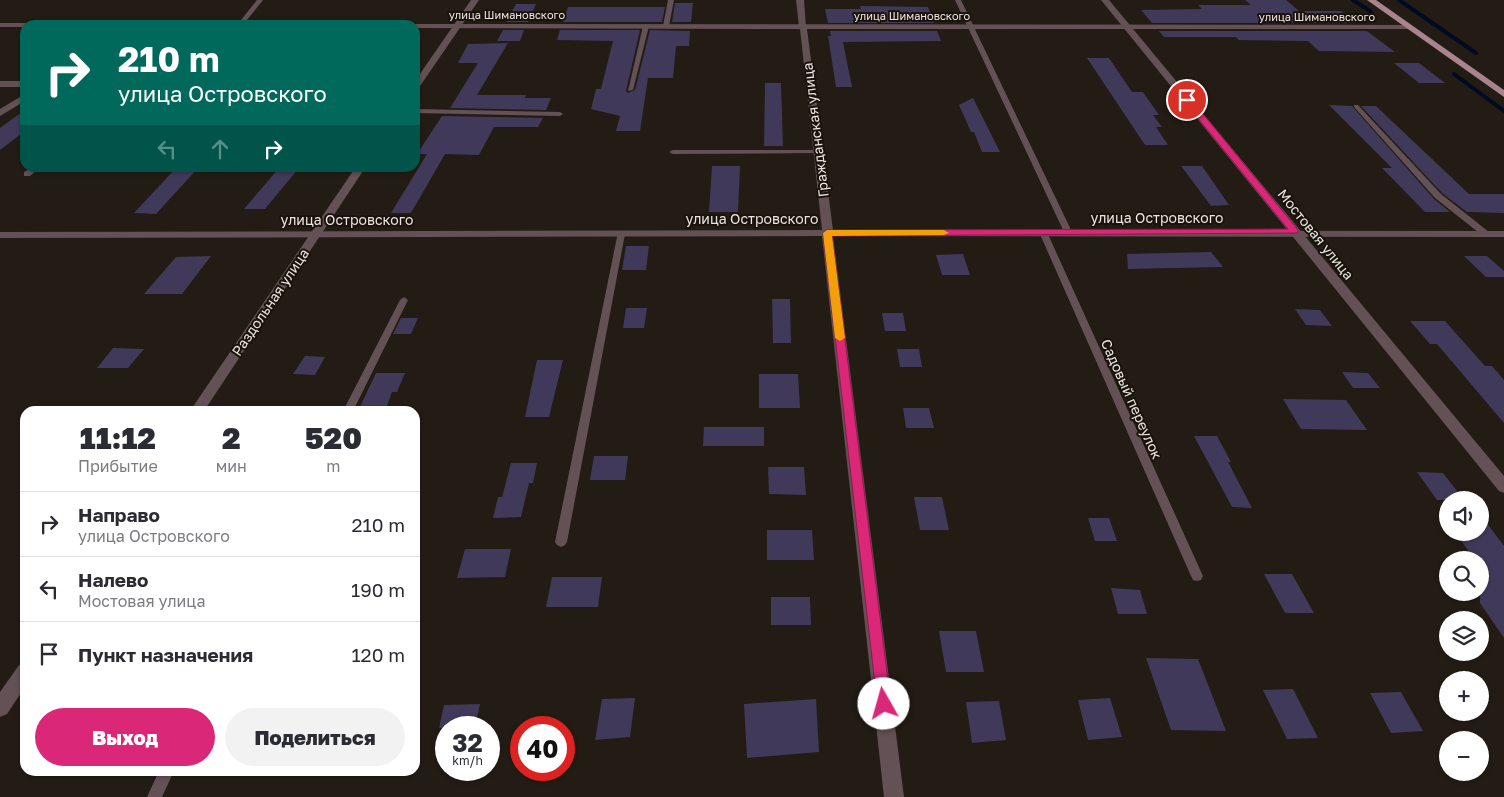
<!DOCTYPE html>
<html lang="ru">
<meta charset="utf-8">
<style>
body{margin:0;font-family:"Golos Text",sans-serif;background:#f2f2f3;color:#2b2b33;height:100vh;display:flex;flex-direction:column;font-size:19px;white-space:nowrap}
*{box-sizing:border-box;margin:0}
p{font-size:16px;color:#7c7c81}
.icon{flex:none;width:28px;height:28px;fill:none;stroke:currentColor;stroke-width:2;stroke-linecap:round;stroke-linejoin:round}
.map{position:relative;flex:1;overflow:hidden}
.panel{position:absolute;left:20px;top:406px;width:400px;height:370px;display:flex;flex-direction:column;background:#fff;border-radius:15px;box-shadow:0 1px 4px #0004}
.panel>*{flex:none}
.guide{position:absolute;left:20px;top:20px;width:400px;height:152px;border-radius:15px;box-shadow:0 1px 4px #0004;background:#00695c;color:#fff;overflow:hidden}
.fabs{position:absolute;left:1439px;top:491px;display:grid;gap:10px}
.fabs a{display:grid;place-items:center;width:50px;height:50px;border-radius:50%;background:#fff;box-shadow:0 1px 4px #0004;font-size:25px}
.speed{position:absolute;left:435px;top:716px;display:flex;gap:10px;font-size:25px;font-weight:700;text-align:center}
.speed>*{display:grid;place-content:center;width:65px;height:65px;border-radius:50%;background:#fff;box-shadow:0 1px 4px #0004;line-height:1}
.speed small{font-size:12px;font-weight:400}
.speed .limit{border:8px solid #d22;background:#fff;color:#111}
.pin{position:absolute;display:grid;place-items:center;width:42px;height:42px;color:#fff;margin:-21px;border:2px solid #fff;border-radius:50%;box-shadow:0 1px 5px #0007}
.me{position:absolute;width:55px;margin:-28px;rotate:353deg;stroke-linejoin:round;filter:drop-shadow(0 0 4px #0008)}
.turn{display:flex;align-items:center;gap:18px;height:105px;padding:0 15px;font-size:22px}
.turn .icon{width:65px;height:65px;stroke-width:2.5}
.turn b{display:block;font-size:35px;line-height:42px}
.lanes{display:flex;align-items:center;height:48px;padding:0 15px;background:#0003;justify-content:center;gap:25px;direction:ltr}
.lanes .off{opacity:.35}
.eta{display:flex;justify-content:space-evenly;align-items:center;height:85px;text-align:center}
.eta b{font-size:30px;font-weight:800;line-height:35px}
.primary-button{display:flex;gap:10px;margin-top:auto;padding:10px 15px}
.primary-button a{flex:1;height:58px;border-radius:30px;background:#db2777;color:#fff;font-size:20px;font-weight:800;line-height:58px;text-align:center}
.primary-button a+a{background:#f2f2f3;color:#2b2b33}
ul{padding:0;list-style:none}
li{display:flex;align-items:center;gap:15px;height:65px;padding:0 15px;border-top:1px solid #e1e1e2}
li div{flex:1}
li b{display:block;font-size:19px}
li em{font-style:normal}
.map>svg:first-child{display:block}
.lines{fill:none;stroke-linecap:round;stroke-linejoin:round}
.stream{stroke:#000b22;stroke-width:4}
.building{fill:#403959}
.service{fill:#635155;fill-rule:evenodd}
.minor{fill:#635155;fill-rule:evenodd}
.tertiary{fill:#635155;fill-rule:evenodd}
.primary{fill:#a9848d;fill-rule:evenodd}
.route{fill:#db2777;stroke:#8e194d}
.slow{fill:#f59e0b}
.labels{text-anchor:middle;dominant-baseline:central;stroke-width:4;stroke-linejoin:round;paint-order:stroke}
.far-street-label{font-size:11px;fill:#eae5e0;stroke:#19130c}
.street-label{font-size:14px;fill:#eae5e0;stroke:#19130c}
</style>
<div class="map">
<svg width="1504" height="797" viewBox="0 0 1504 797">
<rect width="100%" height="100%" fill="#221c14"/>
<g class="lines">
<path class="stream" d="M 1353,0 L 1370,11 L 1374,18
M 1399,0 L 1476,53
M 1454,74 L 1504,111"/>
</g>
<path class="building" d="M 1245,0 L 1286,0 L 1299,11 L 1341,11 L 1357,23 L 1152,23 L 1141,10 L 1202,9 L 1198,5 L 1251,5 Z
M 675,3 L 693,3 L 691,22 L 672,22 Z
M 516,4 L 536,4 L 528,22 L 506,22 Z
M 860,6 L 928,7 L 934,23 L 828,23 L 825,9 L 861,9 Z
M 568,7 L 665,7 L 662,22 L 563,22 Z
M 503,30 L 524,30 L 520,41 L 497,41 Z
M 560,30 L 640,30 L 626,91 L 628,93 L 635,90 L 650,30 L 690,31 L 689,46 L 676,46 L 673,78 L 648,78 L 640,131 L 616,131 L 620,116 L 591,109 L 596,89 L 601,89 L 613,41 L 557,40 Z
M 830,31 L 937,31 L 941,41 L 843,42 L 852,87 L 836,87 L 828,36 L 831,36 Z
M 1159,31 L 1367,31 L 1395,52 L 1319,51 L 1308,41 L 1239,40 L 1236,37 L 1164,37 Z
M 508,43 L 477,95 L 526,95 L 525,98 L 551,98 L 546,110 L 450,108 L 478,63 L 458,63 L 468,44 Z
M 1087,58 L 1109,58 L 1132,92 L 1143,92 L 1159,115 L 1153,115 L 1162,127 L 1156,127 L 1168,145 L 1145,145 Z
M 1394,63 L 1419,63 L 1445,83 L 1419,83 Z
M 765,83 L 781,83 L 783,146 L 764,146 Z
M 973,98 L 1000,152 L 982,152 L 974,132 L 971,132 L 959,105 Z
M 1329,105 L 1352,106 L 1434,199 L 1450,212 L 1425,212 L 1382,168 L 1392,168 Z
M 1361,106 L 1376,106 L 1469,194 L 1504,194 L 1504,213 L 1467,212 L 1442,193 Z
M 25,110 L 25,131 L 0,150 L 0,128 Z
M 442,116 L 543,118 L 538,127 L 494,127 L 479,155 L 445,154 L 411,213 L 391,213 L 427,154 L 417,154 Z
M 712,166 L 740,166 L 738,212 L 709,212 Z
M 1181,166 L 1202,166 L 1229,205 L 1211,206 Z
M 176,168 L 198,168 L 156,214 L 134,213 Z
M 279,168 L 299,168 L 265,209 L 244,209 Z
M 626,246 L 649,246 L 646,270 L 622,270 Z
M 1211,252 L 1223,267 L 1128,269 L 1127,254 Z
M 963,254 L 970,275 L 942,275 L 936,255 Z
M 211,256 L 182,294 L 144,294 L 176,257 Z
M 1464,256 L 1487,256 L 1504,271 L 1504,277 L 1486,277 Z
M 772,299 L 790,299 L 791,343 L 773,343 Z
M 626,308 L 647,308 L 644,328 L 623,328 Z
M 1295,309 L 1320,310 L 1332,326 L 1306,325 Z
M 882,313 L 903,313 L 906,331 L 885,331 Z
M 401,318 L 418,318 L 411,334 L 393,334 Z
M 1410,321 L 1445,321 L 1485,366 L 1492,366 L 1504,380 L 1504,423 L 1437,344 L 1430,344 Z
M 113,348 L 144,349 L 128,368 L 97,368 Z
M 897,349 L 919,349 L 922,367 L 900,367 Z
M 305,356 L 325,357 L 315,375 L 293,374 Z
M 537,360 L 563,360 L 549,417 L 525,417 Z
M 1342,372 L 1368,373 L 1380,388 L 1353,388 Z
M 376,373 L 405,373 L 397,392 L 392,392 L 385,411 L 358,411 Z
M 759,374 L 798,374 L 800,408 L 759,408 Z
M 1283,399 L 1346,400 L 1367,430 L 1301,429 Z
M 903,408 L 929,408 L 934,428 L 906,428 Z
M 704,427 L 764,427 L 764,446 L 703,446 Z
M 1194,436 L 1217,436 L 1231,462 L 1228,462 L 1252,508 L 1232,507 Z
M 594,456 L 628,456 L 625,480 L 590,480 Z
M 511,463 L 537,463 L 533,483 L 529,483 L 521,517 L 493,518 L 498,497 L 502,497 Z
M 768,467 L 804,467 L 806,495 L 769,494 Z
M 1417,472 L 1443,473 L 1464,500 L 1437,500 Z
M 914,497 L 942,497 L 949,530 L 920,530 Z
M 1480,514 L 1504,546 L 1504,638 L 1480,603 L 1480,557 L 1472,556 L 1455,532 L 1480,532 Z
M 1088,518 L 1109,518 L 1117,541 L 1095,541 Z
M 767,530 L 812,530 L 814,560 L 767,560 Z
M 465,549 L 511,549 L 505,577 L 457,578 Z
M 1264,574 L 1292,574 L 1314,613 L 1285,613 Z
M 552,577 L 602,577 L 598,607 L 546,607 Z
M 1111,588 L 1140,590 L 1147,614 L 1118,614 Z
M 771,597 L 810,597 L 811,625 L 771,625 Z
M 939,631 L 976,631 L 984,672 L 946,672 Z
M 1146,658 L 1198,659 L 1226,731 L 1171,730 Z
M 1293,689 L 1318,738 L 1287,739 L 1263,690 Z
M 1401,692 L 1423,731 L 1391,733 L 1370,693 Z
M 635,698 L 630,737 L 595,740 L 602,699 Z
M 1110,698 L 1122,737 L 1088,740 L 1078,700 Z
M 816,699 L 819,752 L 747,758 L 744,704 Z
M 999,701 L 1006,740 L 972,743 L 966,702 Z
M 480,704 L 475,728 L 439,728 L 444,705 Z"/>
<g class="lines">
<path class="service" d="M 257,0 L 263,0 L 243,25 L 237,25 Z
M 668,0 L 674,0 L 669,26 L 666,28 L 663,26 Z
M 955,0 L 961,0 L 1072,232 L 1071,234 L 1065,234 L 1064,232 Z
M 646,24 L 649,26 L 633,90 L 628,91 L 643,26 Z
M 1354,105 L 1358,105 L 1441,194 L 1489,232 L 1489,236 L 1483,236 L 1435,198 L 1354,107 Z
M 415,109 L 560,112 L 563,114 L 560,116 L 415,113 Z
M 818,150 L 822,152 L 820,153 L 673,154 L 669,152 L 673,150 Z
M 31,168 L 39,168 L 30,176 L 24,176 L 24,172 Z
M 1040,230 L 1046,230 L 1047,232 L 1203,576 L 1201,580 L 1197,581 L 1193,580 L 1191,576 L 1039,232 Z
M 618,232 L 624,232 L 625,234 L 567,542 L 565,545 L 561,547 L 557,545 L 555,542 Z
M 404,297 L 408,300 L 353,411 L 343,411 L 400,300 Z
M 159,771 L 174,771 L 162,797 L 147,797 Z"/>
<path class="minor" d="M 471,0 L 479,0 L 418,89 L 415,90 L 415,81 Z
M 796,0 L 804,0 L 806,28 L 799,26 Z
M 1101,0 L 1109,0 L 1504,476 L 1504,493 L 1499,491 Z
M 0,81 L 25,81 L 25,87 L 0,87 Z
M 25,94 L 25,101 L 0,116 L 0,109 Z
M 355,168 L 365,168 L 204,411 L 190,411 Z
M 25,663 L 25,687 L 7,714 L 0,717 L 0,692 L 19,665 Z"/>
<path class="tertiary" d="M 0,23 L 25,23 L 29,25 L 25,25 L 25,27 L 0,27 Z
M 415,24 L 1409,25 L 1413,27 L 1412,29 L 807,29 L 833,230 L 1504,231 L 1504,237 L 833,236 L 904,797 L 884,797 L 822,236 L 0,238 L 0,232 L 822,230 L 800,29 L 415,28 L 415,25 L 412,25 Z"/>
<path class="primary" d="M 1367,0 L 1376,0 L 1504,90 L 1504,97 Z"/>
</g>
<path class="route" d="M 1184,98 L 1190,98 L 1298,230 L 1298,233 L 832,236 L 891,704 L 889,710 L 884,712 L 878,710 L 823,233 L 827,230 L 1288,229 L 1184,101 Z"/>
<path class="slow" d="M 827,230 L 944,230 L 949,233 L 944,235 L 832,236 L 845,338 L 840,341 L 835,338 L 823,233 Z"/>
<g class="labels">
<g class="far-street-label">
<text x="507" y="14">улица Шимановского</text>
<text x="912" y="15">улица Шимановского</text>
<text x="1317" y="16">улица Шимановского</text>
</g>
<g class="street-label">
<text transform="translate(815 130) rotate(-97)">Гражданская улица</text>
<text x="1157" y="217">улица Островского</text>
<text x="752" y="218">улица Островского</text>
<text x="347" y="219">улица Островского</text>
<text transform="translate(1316 234) rotate(51)">Мостовая улица</text>
<text transform="translate(270 302) rotate(-56)">Раздольная улица</text>
<text transform="translate(1132 399) rotate(66)">Садовый переулок</text>
</g>
</g>
</svg>
<div class="fabs">
<a><svg class="icon" aria-label="sound" viewBox="0 0 24 24"><path d="M4 9h4l5-4v14l-5-4H4zM17 9q2 3 0 6"/></svg></a>
<a><svg class="icon" aria-label="search" viewBox="0 0 24 24"><circle cx="10" cy="10" r="6"/><path d="M15 15l6 6"/></svg></a>
<a><svg class="icon" aria-label="layers" viewBox="0 0 24 24"><path d="M12 4l9 5-9 5-9-5zM3 14l9 5 9-5"/></svg></a>
<a>+</a>
<a>−</a>
</div>
<div class="speed"><div>32<small>km/h</small></div><div class="limit">40</div></div>
<div class="pin" style="left:1187px;top:100px;background:#d93025"><svg class="icon" aria-label="arrive" viewBox="0 0 24 24"><path d="M6 21V4h12l-3 4 3 4H6"/></svg></div>
<svg class="me" style="left:884px;top:704px" viewBox="-20 -20 40 40"><circle r="19" fill="#fff"/><path d="M0-13L10 11 0 6-10 11z" fill="#db2777"/></svg>
<div class="guide">
<div class="turn"><svg class="icon" aria-label="right" viewBox="0 0 24 24"><path d="M7 20v-9h11M14 6l5 5-5 5"/></svg><div><b>210 m</b>улица Островского</div></div>
<div class="lanes"><svg class="icon off" aria-label="left" viewBox="0 0 24 24"><path d="M17 20v-9H6M10 6l-5 5 5 5"/></svg><svg class="icon off" aria-label="ahead" viewBox="0 0 24 24"><path d="M12 20V5M6 11l6-6 6 6"/></svg><svg class="icon" aria-label="right" viewBox="0 0 24 24"><path d="M7 20v-9h11M14 6l5 5-5 5"/></svg></div>
</div>
<section class="panel">
<div class="eta">
<div><b>11:12</b><p>Прибытие</p></div>
<div><b>2</b><p>мин</p></div>
<div><b>520</b><p>m</p></div>
</div>
<ul>
<li><svg class="icon" aria-label="right" viewBox="0 0 24 24"><path d="M7 20v-9h11M14 6l5 5-5 5"/></svg><div><b>Направо</b><p>улица Островского</p></div><em>210 m</em></li>
<li><svg class="icon" aria-label="left" viewBox="0 0 24 24"><path d="M17 20v-9H6M10 6l-5 5 5 5"/></svg><div><b>Налево</b><p>Мостовая улица</p></div><em>190 m</em></li>
<li><svg class="icon" aria-label="arrive" viewBox="0 0 24 24"><path d="M6 21V4h12l-3 4 3 4H6"/></svg><div><b>Пункт назначения</b></div><em>120 m</em></li>
</ul>
<div class="primary-button"><a>Выход</a><a>Поделиться</a></div>
</section>
</div>
